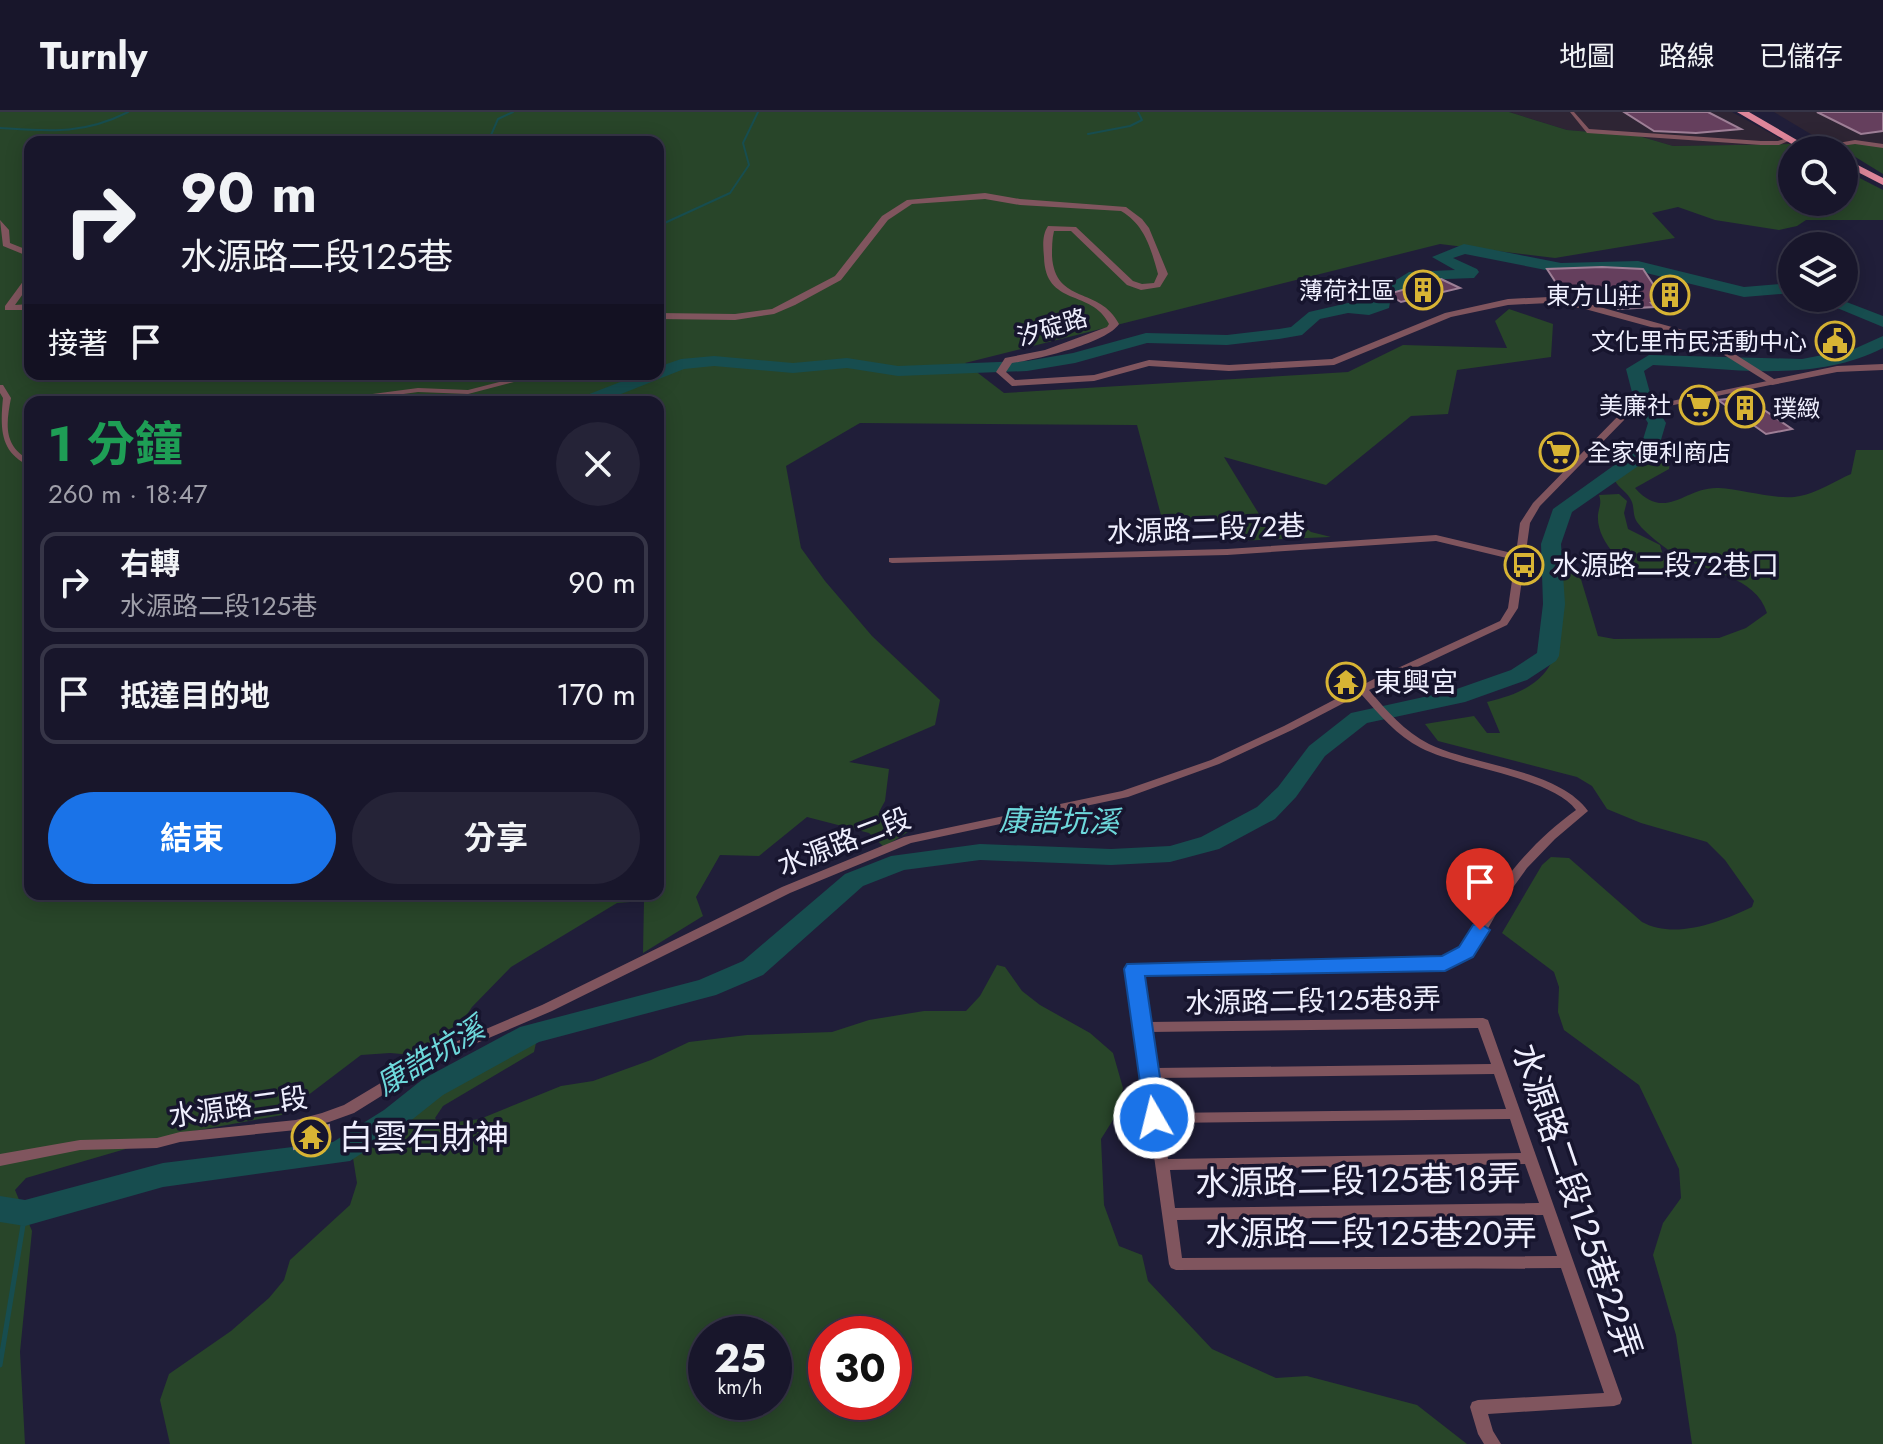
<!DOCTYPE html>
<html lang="zh-TW">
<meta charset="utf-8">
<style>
body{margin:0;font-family:Jost,"Noto Sans TC",sans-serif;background:#252337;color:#f1f3f6;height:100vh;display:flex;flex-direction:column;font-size:30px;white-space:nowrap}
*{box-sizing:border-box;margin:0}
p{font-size:26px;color:#9f9fa9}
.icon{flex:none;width:44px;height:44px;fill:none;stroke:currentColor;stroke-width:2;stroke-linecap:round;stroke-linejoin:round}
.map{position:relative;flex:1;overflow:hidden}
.details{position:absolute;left:24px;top:284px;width:640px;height:504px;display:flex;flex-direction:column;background:#18162b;border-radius:16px;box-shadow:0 4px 20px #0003,0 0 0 2px #363547}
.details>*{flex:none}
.top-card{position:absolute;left:24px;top:24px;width:640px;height:244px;border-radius:16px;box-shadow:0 4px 20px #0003,0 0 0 2px #363547;background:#18162b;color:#f1f3f6;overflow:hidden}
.controls{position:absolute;left:1778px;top:24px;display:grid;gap:16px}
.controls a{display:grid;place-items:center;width:80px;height:80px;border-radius:50%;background:#18162b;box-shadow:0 4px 20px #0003,0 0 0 2px #363547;font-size:40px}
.speed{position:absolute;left:688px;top:1204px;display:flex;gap:16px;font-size:40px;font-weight:700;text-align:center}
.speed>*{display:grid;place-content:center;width:104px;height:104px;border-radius:50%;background:#18162b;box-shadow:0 4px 20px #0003,0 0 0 2px #363547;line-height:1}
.speed small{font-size:20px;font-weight:400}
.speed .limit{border:12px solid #d22;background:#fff;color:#111}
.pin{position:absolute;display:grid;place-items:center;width:68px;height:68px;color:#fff;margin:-82px -34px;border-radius:50% 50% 50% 0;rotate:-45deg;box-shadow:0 0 8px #0007}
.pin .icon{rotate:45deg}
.me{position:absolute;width:88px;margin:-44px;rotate:352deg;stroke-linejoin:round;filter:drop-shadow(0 0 6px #0008)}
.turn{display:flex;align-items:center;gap:28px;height:168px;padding:0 24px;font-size:36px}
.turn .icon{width:104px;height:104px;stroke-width:2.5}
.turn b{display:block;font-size:56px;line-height:68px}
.then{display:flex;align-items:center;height:76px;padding:0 24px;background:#0003;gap:16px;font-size:30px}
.round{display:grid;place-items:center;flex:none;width:84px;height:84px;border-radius:42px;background:#252337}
.headline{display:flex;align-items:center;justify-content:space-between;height:136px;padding:0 24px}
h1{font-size:48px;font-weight:700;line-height:60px;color:#1e9e55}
.primary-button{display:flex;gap:16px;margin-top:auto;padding:16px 24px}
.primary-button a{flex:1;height:92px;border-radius:48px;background:#1a73e8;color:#fff;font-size:32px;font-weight:700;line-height:92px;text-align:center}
.primary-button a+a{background:#252337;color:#f1f3f6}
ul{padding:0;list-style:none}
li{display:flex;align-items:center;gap:24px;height:100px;margin:0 16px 12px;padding:0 8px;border:4px solid #363547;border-radius:16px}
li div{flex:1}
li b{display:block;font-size:30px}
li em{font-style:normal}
header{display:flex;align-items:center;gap:48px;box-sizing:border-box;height:112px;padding:0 40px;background:#18162b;border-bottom:2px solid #363547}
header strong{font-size:38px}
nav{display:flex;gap:44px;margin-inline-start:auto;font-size:28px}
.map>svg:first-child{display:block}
.commercial{fill:#2e2534}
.green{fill:#284529;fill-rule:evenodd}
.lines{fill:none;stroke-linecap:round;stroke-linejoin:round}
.stream-far1{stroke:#174d4f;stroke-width:2}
.stream{stroke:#174d4f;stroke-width:5}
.river{fill:#174d4f;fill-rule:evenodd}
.building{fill:#653f5d;stroke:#9e7f96;stroke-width:2}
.minor{fill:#80555e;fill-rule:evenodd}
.tertiary{fill:#80555e;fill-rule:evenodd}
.primary{fill:#de869a;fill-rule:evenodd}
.route{fill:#1a73e8;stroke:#114b97;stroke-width:2}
.labels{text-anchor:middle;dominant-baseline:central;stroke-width:7;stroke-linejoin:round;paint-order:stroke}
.far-poi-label{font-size:24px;fill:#efeffe;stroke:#17152e;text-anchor:end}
.far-street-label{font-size:24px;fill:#efeffe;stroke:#17152e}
.street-label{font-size:28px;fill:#efeffe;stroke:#17152e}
.poi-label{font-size:28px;fill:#efeffe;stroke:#17152e;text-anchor:start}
.water-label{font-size:30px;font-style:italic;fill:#6dd8db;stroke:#17152e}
.near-poi-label{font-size:34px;fill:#efeffe;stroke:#17152e;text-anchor:start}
.near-street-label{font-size:34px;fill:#efeffe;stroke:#17152e}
</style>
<header>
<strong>Turnly</strong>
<nav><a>地圖</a><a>路線</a><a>已儲存</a></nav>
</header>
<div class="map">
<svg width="1883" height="1332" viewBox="0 0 1883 1332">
<rect width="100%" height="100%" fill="#201e39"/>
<path class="commercial" d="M 1509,0 L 1732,0 L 1790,32 L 1673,34 L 1639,24 L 1567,18 Z
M 1774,0 L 1883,0 L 1883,34 L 1829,33 Z"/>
<path class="green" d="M 0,0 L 1509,0 L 1567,18 L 1639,24 L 1673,34 L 1790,32 L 1807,37 L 1809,38 L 1792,38 L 1792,90 L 1844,90 L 1844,58 L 1883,78 L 1883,108 L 1806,108 L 1797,114 L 1779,118 L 1715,108 L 1678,95 L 1652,101 L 1675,126 L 1555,146 L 1440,132 L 965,251 L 1004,281 L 1348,260 L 1403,233 L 1507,236 L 1495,209 L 1509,197 L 1553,212 L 1551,245 L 1457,258 L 1448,302 L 1411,304 L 1326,373 L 1224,345 L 1259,402 L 1293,405 L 1311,420 L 1331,425 L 1234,429 L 1228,411 L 1162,407 L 1137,313 L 860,311 L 786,354 L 801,436 L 825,469 L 872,524 L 940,588 L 935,613 L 849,650 L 889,657 L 885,689 L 879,700 L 911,718 L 884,735 L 869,721 L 807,705 L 759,744 L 720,743 L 696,785 L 703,804 L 643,841 L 644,789 L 617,791 L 511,855 L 472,895 L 451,927 L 425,944 L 390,941 L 361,943 L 282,1003 L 177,1022 L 26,1066 L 15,1078 L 32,1119 L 20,1240 L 25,1332 L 0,1332 ZM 30,30 L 658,30 L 658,262 L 30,262 ZM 30,290 L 658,290 L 658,782 L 30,782 Z
M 1855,30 L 1883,34 L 1883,62 L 1844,38 L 1829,33 Z
M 1665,338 L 1671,341 L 1669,357 L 1635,376 C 1666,411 1685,374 1719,376 C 1742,377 1778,389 1800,384 C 1817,381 1835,369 1851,362 L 1856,338 L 1883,338 L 1883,1332 L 1692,1332 L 1676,1223 L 1653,1143 L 1663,1111 L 1681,1086 L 1679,1057 L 1639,973 L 1564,918 L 1558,900 L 1559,875 L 1554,860 L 1502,821 L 1542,753 L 1551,745 L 1569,746 L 1642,810 C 1675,828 1720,810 1752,795 L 1754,789 L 1725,748 L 1707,730 L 1641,711 L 1607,697 L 1592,674 L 1577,665 L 1438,629 L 1425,612 L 1474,604 L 1487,621 L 1500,621 L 1487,590 C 1566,572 1561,533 1560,464 L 1563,458 L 1580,464 L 1598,524 L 1614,527 L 1719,526 L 1746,516 L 1767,501 C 1756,464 1706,460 1676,443 C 1666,437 1638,416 1635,406 C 1633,400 1634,393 1631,388 C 1628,381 1619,376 1615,369 L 1649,345 Z
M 1619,382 L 1627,389 L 1624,401 L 1628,417 L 1660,433 L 1667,457 L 1631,462 L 1613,458 L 1614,442 C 1605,431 1597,418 1598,403 C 1599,394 1602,392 1599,383 Z
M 997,853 L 1005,855 L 1022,879 L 1040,893 L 1090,921 L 1113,941 L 1123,976 L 1118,1000 L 1101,1027 L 1104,1093 L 1119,1134 L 1142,1143 L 1148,1169 L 1212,1237 L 1276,1266 L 1307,1264 L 1417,1293 L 1467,1332 L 170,1332 L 160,1288 L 169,1262 L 231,1219 L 269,1186 L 284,1168 L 290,1148 L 350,1093 L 357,1071 L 353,1046 L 370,1028 L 416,997 L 433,979 L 528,928 L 536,931 L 534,940 L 443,994 L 435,1006 L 440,1012 L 480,1007 L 561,974 L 593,969 L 651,948 L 689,930 L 747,923 L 832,920 L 869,908 L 924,899 L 966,899 L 980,884 ZM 706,1222 L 774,1222 L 774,1290 L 706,1290 ZM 826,1222 L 894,1222 L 894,1290 L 826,1290 Z"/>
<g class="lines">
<path class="stream-far1" d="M 0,16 C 48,19 83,23 128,0
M 1088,22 L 1130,14 L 1142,8 L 1138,0
M 488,30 L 498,7 L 513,0
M 658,114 L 730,81 L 749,53 L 743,31 L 758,0"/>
<path class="stream" d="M 0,1253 L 25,1101"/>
<path class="river" d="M 1464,132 L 1561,151 L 1638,149 L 1744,175 L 1792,171 L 1792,181 L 1744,185 L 1638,159 L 1561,161 L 1465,142 L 1453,146 L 1477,157 L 1479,160 L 1474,166 L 1418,168 L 1391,185 L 1389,196 L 1369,203 L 1348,201 L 1320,207 L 1302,223 L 1279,227 L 1227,233 L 1147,231 L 1075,251 L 1027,259 L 898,264 L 847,256 L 793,261 L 714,254 L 684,257 L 601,290 L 576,290 L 579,286 L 641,262 L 658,262 L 658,255 L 681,247 L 714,244 L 793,251 L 847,246 L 898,254 L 1027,249 L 1073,241 L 1146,221 L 1227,223 L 1279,217 L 1291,215 L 1309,200 L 1348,191 L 1375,190 L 1377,180 L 1409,160 L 1455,158 L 1432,145 Z
M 1813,186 L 1836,186 L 1883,204 L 1883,215 Z
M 1883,224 L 1883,236 C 1813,272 1728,256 1653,253 L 1644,259 L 1652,288 L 1666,311 L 1657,341 L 1572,400 L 1561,432 L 1565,492 L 1559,544 L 1556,549 L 1527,568 L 1465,590 L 1367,611 L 1325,644 L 1296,685 L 1275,707 L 1219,737 L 1170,750 L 1111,753 L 980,748 L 904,758 L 863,774 L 763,863 L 716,883 L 539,930 L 443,983 L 404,1014 L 350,1049 L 163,1075 L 25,1114 L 0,1110 L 0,1084 L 25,1088 L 163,1051 L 333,1030 L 384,998 L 423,967 L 520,915 L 699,868 L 743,849 L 845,762 L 891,744 L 980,732 L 1111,737 L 1170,734 L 1201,725 L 1257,695 L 1278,675 L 1309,634 L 1351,601 L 1451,579 L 1511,558 L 1537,541 L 1543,492 L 1541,432 L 1553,397 L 1641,334 L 1648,311 L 1634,288 L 1626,257 L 1649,243 L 1802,247 L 1854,237 Z"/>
</g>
<path class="building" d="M 1624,0 L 1708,0 L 1741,17 L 1696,21 L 1654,19 Z
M 1817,0 L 1883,0 L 1883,19 L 1861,22 Z
M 1602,155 L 1643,157 L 1653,172 L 1670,172 L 1681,187 L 1666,187 L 1669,191 L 1651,191 L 1654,195 L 1618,197 L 1605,180 L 1562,180 L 1547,157 Z
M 1441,167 L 1460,176 L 1401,190 L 1388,182 Z
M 1745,285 L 1792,317 L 1766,322 L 1718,288 Z
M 329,1013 L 330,1027 L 294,1037 L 292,1022 Z"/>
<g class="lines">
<path class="minor" d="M 1570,0 L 1574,0 L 1589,17 L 1761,29 L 1778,29 L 1790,25 L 1793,27 L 1779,33 L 1761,33 L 1587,21 Z
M 1855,28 L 1883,32 L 1883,36 L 1855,32 L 1813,38 L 1804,37 Z
M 531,262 L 545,262 L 468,282 L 418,280 L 345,290 L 323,290 L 327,288 L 418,276 L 468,278 Z
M 1772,268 L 1775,268 L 1775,272 L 1640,300 L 1627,305 L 1540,394 L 1530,411 L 1518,496 L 1507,513 L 1369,578 C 1386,598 1405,620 1429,632 C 1474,654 1558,657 1588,699 L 1555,727 L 1527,756 L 1504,788 L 1486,820 L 1472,838 L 1462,846 L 1445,855 L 1141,861 L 1148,910 L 1483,906 L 1488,908 L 1622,1287 L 1620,1292 L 1614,1294 L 1488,1302 L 1493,1319 L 1501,1332 L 1484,1332 L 1478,1322 L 1470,1295 L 1472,1290 L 1478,1288 L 1604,1281 L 1561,1156 L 1176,1158 L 1171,1156 L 1169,1152 L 1128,857 L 1130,854 L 1443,847 C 1475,827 1480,803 1501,774 C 1521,745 1547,719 1576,698 C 1552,665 1460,656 1421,636 C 1397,624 1379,602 1361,582 L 1292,618 L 1219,652 L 1128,685 L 911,731 L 790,781 L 552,899 L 444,945 L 354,1001 L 329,1010 L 296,1018 L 180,1030 L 157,1036 L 80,1038 L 0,1054 L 0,1042 L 80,1028 L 157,1026 L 180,1020 L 296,1008 L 322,1001 L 344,993 L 434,939 L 542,893 L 782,775 L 904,725 L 1122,679 L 1211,648 L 1284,614 L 1374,567 L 1500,509 L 1508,496 L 1515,448 L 1436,429 L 1227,443 L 892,451 L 889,450 L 889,446 L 1227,437 L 1436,423 L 1516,442 L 1520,411 L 1533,391 L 1621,301 L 1638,296 ZM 1478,916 L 1491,952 L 1155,956 L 1149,920 ZM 1494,962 L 1506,997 L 1161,1001 L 1156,966 ZM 1510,1007 L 1521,1041 L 1168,1047 L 1163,1011 ZM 1525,1052 L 1539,1091 L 1175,1096 L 1170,1058 ZM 1543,1103 L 1557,1144 L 1182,1146 L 1177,1108 Z
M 0,273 L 3,273 L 11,286 C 6,312 3,334 30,348 L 30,354 C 0,341 0,317 3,286 L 0,281 Z"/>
<path class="tertiary" d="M 985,81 L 1020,87 L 1126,95 L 1142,107 L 1149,116 L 1168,162 L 1160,175 L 1141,178 L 1127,173 L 1071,119 L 1054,119 C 1052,127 1052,135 1052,144 C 1055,193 1100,174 1119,212 C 1107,231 1035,248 1012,251 L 1006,260 L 1015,268 L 1094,263 L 1149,248 L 1229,253 L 1332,247 L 1445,201 L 1508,187 L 1549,185 L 1589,192 L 1708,225 L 1774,267 L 1837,254 L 1883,252 L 1883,258 L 1837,260 L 1772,273 L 1702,229 L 1585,197 L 1549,191 L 1508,193 L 1451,205 L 1334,253 L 1229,259 L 1149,254 L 1094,269 L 1012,274 L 996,260 L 1005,246 L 1045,238 L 1107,215 L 1109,212 C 1092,177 1045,195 1044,145 C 1043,134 1042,123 1048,114 L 1076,115 L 1133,169 L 1142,172 L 1154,171 L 1158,162 C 1151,137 1145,113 1121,99 L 1020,93 L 985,87 L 912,92 L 888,108 L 841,168 L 795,193 L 774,202 L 735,208 L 658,207 L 658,201 L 735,202 L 772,197 L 835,164 L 882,104 L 907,88 Z
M 0,108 L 9,118 L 10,131 L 30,139 L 30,145 L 3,134 Z
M 30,163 L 30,172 L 15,193 L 30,192 L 30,198 L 5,198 L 5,194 L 27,164 Z
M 237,262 L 302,262 L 297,265 L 242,265 Z"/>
<path class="primary" d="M 1737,0 L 1749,0 L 1814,38 L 1802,38 Z
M 1844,46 L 1883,66 L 1883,73 L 1844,53 Z"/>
</g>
<path class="route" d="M 1480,811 L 1490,818 L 1473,845 L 1445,859 L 1145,864 L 1166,1006 L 1162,1013 L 1154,1015 L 1146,1013 L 1124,857 L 1127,852 L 1442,844 L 1459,835 L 1473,813 Z"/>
<defs>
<g id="building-ring" transform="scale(2)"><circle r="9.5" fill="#17152e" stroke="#d8b434" stroke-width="1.5"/><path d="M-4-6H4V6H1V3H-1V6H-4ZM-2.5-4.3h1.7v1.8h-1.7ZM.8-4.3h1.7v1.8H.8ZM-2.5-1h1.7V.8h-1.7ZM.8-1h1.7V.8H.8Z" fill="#d8b434"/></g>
<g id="civic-ring" transform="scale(2)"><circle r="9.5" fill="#17152e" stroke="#d8b434" stroke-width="1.5"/><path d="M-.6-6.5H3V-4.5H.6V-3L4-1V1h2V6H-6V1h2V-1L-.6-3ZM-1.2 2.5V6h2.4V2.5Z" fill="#d8b434"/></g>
<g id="supermarket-ring" transform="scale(2)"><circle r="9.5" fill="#17152e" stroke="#d8b434" stroke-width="1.5"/><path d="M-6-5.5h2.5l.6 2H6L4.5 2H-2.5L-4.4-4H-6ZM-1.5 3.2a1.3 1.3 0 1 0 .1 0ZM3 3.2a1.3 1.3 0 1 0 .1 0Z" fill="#d8b434"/></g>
<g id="bus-ring" transform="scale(2)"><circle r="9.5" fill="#17152e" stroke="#d8b434" stroke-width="1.5"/><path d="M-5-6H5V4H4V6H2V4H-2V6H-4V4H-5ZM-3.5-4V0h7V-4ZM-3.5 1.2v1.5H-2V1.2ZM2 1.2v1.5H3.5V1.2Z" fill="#d8b434"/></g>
<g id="temple-ring" transform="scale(2)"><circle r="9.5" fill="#17152e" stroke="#d8b434" stroke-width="1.5"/><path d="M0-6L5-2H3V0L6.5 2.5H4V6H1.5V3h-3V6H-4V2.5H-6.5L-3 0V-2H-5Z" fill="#d8b434"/></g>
</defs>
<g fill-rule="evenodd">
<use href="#building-ring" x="1423" y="178"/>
<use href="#building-ring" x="1670" y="183"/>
<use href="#civic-ring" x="1835" y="229"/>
<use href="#supermarket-ring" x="1699" y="293"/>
<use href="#building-ring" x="1745" y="296"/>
<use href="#supermarket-ring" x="1559" y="340"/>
<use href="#bus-ring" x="1524" y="453"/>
<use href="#temple-ring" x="1346" y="570"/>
<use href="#temple-ring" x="311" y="1025"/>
</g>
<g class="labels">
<g class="far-poi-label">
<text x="1395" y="178">薄荷社區</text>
<text x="1642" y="183">東方山莊</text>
<text x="1807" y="229">文化里市民活動中心</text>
<text x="1671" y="293">美廉社</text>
<text x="1773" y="296" text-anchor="start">璞緻</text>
<text x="1587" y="340" text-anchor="start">全家便利商店</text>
</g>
<g class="far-street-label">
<text transform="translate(1052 215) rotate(-17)">汐碇路</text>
</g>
<g class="street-label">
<text transform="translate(1206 417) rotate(-2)">水源路二段72巷</text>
<text transform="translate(844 730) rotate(-21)">水源路二段</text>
<text transform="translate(1313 889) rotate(-1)">水源路二段125巷8弄</text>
<text transform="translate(238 995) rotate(-8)">水源路二段</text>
</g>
<g class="poi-label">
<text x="1552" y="453">水源路二段72巷口</text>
<text x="1374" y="570">東興宮</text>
</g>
<g class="water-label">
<text transform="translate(1059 709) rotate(1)">康誥坑溪</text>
<text transform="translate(430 944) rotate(-31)">康誥坑溪</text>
</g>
<g class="near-poi-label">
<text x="339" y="1025">白雲石財神</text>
</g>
<g class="near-street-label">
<text transform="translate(1358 1069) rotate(-1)">水源路二段125巷18弄</text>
<text transform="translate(1577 1089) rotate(71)">水源路二段125巷22弄</text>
<text x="1371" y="1121">水源路二段125巷20弄</text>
</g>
</g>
</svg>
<div class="controls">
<a><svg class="icon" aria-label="search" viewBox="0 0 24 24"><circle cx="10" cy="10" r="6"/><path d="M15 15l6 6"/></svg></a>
<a><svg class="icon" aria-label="layers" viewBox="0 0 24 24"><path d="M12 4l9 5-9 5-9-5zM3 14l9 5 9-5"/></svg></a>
</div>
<div class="speed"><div>25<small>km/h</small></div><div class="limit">30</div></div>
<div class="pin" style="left:1480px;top:818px;background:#d93025"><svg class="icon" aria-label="arrive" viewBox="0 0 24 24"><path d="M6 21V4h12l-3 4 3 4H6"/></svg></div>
<svg class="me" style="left:1154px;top:1006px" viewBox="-20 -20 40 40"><circle r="17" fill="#1a73e8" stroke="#fff" stroke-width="3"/><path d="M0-11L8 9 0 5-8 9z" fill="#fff"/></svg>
<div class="top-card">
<div class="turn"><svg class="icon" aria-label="right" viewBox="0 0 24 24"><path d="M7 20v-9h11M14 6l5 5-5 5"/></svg><div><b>90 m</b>水源路二段125巷</div></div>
<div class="then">接著<svg class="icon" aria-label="arrive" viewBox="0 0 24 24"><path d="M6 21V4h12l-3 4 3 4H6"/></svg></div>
</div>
<section class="details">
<div class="headline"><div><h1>1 分鐘</h1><p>260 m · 18:47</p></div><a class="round"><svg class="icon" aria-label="close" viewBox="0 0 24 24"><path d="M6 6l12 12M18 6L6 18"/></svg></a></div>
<ul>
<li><svg class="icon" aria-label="right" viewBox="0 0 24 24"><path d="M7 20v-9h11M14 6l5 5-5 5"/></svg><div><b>右轉</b><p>水源路二段125巷</p></div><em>90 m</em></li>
<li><svg class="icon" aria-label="arrive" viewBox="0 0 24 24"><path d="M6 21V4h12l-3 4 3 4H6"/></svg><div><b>抵達目的地</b></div><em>170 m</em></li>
</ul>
<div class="primary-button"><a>結束</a><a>分享</a></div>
</section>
</div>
